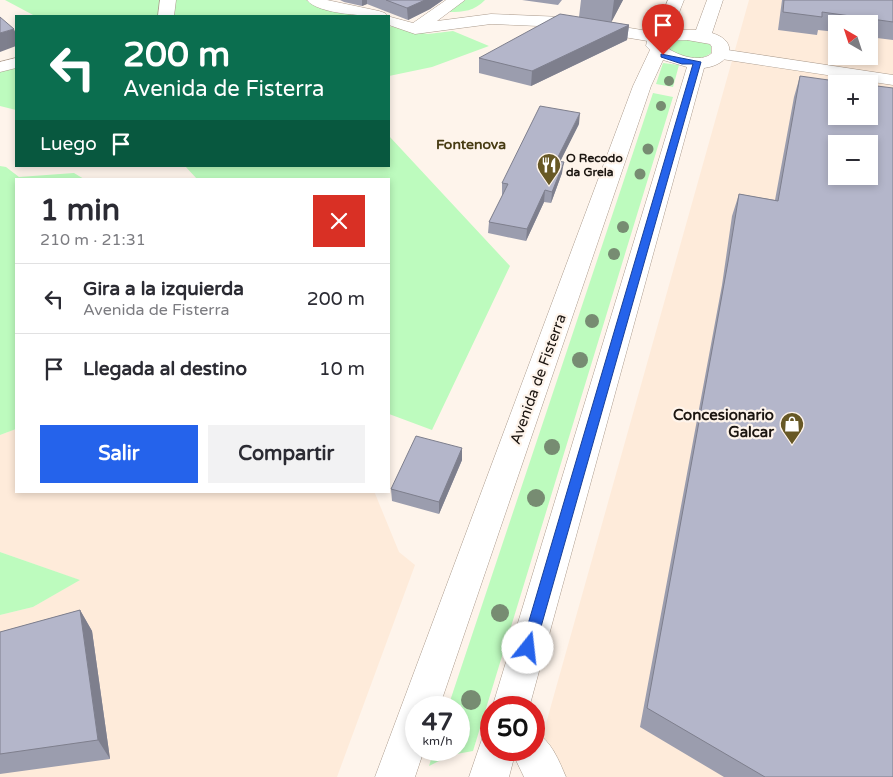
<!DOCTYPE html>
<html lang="es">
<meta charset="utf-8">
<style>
body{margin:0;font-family:"Varela Round",sans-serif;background:#f2f2f3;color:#2b2b33;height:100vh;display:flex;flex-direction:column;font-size:19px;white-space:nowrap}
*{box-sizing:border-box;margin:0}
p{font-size:16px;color:#7c7c81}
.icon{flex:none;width:28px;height:28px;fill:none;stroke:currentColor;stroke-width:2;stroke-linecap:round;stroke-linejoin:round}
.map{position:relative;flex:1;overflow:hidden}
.panel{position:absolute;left:15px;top:178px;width:375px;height:315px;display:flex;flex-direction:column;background:#fff;border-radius:0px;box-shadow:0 2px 8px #0003}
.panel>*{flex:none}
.top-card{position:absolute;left:15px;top:15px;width:375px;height:152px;border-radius:0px;box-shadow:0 2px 8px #0003;background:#0b6e4f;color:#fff;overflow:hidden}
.needle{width:32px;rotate:321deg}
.fabs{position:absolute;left:828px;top:15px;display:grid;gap:10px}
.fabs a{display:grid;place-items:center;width:50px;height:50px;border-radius:0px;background:#fff;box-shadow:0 2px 8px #0003;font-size:25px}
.speed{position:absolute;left:405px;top:696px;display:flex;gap:10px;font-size:25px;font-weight:700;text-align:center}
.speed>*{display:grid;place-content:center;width:65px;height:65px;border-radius:50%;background:#fff;box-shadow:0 2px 8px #0003;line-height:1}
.speed small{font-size:12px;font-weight:400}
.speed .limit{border:8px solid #d22;background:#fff;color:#111}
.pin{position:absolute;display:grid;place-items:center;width:42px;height:42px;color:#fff;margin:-51px -21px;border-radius:50% 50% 50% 0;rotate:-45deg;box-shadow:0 0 5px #0007}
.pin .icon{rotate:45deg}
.me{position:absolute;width:55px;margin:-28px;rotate:16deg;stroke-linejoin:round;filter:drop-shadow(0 0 4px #0008)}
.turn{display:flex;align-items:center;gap:18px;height:105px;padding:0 25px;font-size:22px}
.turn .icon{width:65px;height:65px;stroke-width:2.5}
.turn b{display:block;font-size:35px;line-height:42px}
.then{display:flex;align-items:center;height:48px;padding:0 25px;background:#0003;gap:10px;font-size:19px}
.round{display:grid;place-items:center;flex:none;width:52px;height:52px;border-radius:0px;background:#f2f2f3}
.summary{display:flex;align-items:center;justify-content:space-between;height:85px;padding:0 25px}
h1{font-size:30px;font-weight:800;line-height:38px}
.primary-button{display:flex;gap:10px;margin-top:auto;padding:10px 25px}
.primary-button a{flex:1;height:58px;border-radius:0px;background:#2563eb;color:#fff;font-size:20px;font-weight:800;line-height:58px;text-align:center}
.primary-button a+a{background:#f2f2f3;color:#2b2b33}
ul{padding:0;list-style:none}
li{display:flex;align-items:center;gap:15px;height:70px;padding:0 25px;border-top:1px solid #e1e1e2}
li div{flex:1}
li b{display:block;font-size:19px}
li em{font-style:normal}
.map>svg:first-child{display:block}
.built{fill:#feebda;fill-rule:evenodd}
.green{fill:#bdfbbe}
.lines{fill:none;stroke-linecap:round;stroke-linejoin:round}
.minor-casing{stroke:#ab9b8d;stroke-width:1}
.tertiary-casing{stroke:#ab9b8d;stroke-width:1}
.secondary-casing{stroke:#ab9b8d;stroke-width:1}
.minor{fill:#fff;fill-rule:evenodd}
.tertiary{fill:#fff;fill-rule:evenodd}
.secondary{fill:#fff;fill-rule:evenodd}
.tree{fill:#778c72}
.wall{fill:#9b9dae}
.shaded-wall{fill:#7e7f8d}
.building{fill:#b4b6ca;stroke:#7e7f8d;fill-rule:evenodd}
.route{fill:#2563eb;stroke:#184099}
.labels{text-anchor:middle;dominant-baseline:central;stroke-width:4.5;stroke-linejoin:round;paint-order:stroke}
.far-poi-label{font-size:12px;font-weight:bold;fill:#1b1510;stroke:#fef4eb;text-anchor:start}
.far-neighbourhood-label{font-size:14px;font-weight:bold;fill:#473b12;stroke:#fef4eb}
.street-label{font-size:15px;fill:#1b1510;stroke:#fef4eb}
.poi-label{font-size:15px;font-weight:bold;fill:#1b1510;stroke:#fef4eb;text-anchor:end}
</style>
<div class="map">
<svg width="893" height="777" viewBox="0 0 893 777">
<rect width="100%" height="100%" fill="#fef4eb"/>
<path class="built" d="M 749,0 L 893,0 L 893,777 L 531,777 ZM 836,24 L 869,24 L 869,56 L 836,56 ZM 836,84 L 869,84 L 869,116 L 836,116 ZM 836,144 L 869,144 L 869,176 L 836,176 Z
M 16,429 L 16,491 L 374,491 L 399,552 L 415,565 L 337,777 L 0,777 L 0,615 L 33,607 L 79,580 L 0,552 L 0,435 Z"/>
<path class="green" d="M 5,0 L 306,0 L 328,8 L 363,16 L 35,16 Z
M 464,0 L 485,0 C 474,11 464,12 449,12 Z
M 389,26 L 428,34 L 453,31 L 489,46 L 432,67 L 389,76 Z
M 678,38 L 707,42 L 711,46 L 711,53 C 696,65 680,55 665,48 L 667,41 Z
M 16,59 L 16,110 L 0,106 L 0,63 Z
M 663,63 L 679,65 L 673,87 L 656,84 Z
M 653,93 L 673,97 L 473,751 L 451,755 L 429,766 L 434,750 L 459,750 L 459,708 L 448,707 Z
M 389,136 L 510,266 L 432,430 L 389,414 L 389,179 L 197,179 L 185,166 L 389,166 Z
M 0,166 L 6,167 L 19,177 L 74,173 L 84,179 L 16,179 L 16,429 L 0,435 Z
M 0,552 L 80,580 L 33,607 L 0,615 Z"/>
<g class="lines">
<g class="minor-casing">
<path id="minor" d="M 160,0 L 176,0 L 174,16 L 158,16 Z
M 307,0 L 327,0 L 379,11 L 385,13 L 387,16 L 413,23 L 446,0 L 465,0 L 437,21 L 491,14 L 563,17 L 660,33 L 666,34 L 669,38 L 666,42 L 660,43 L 563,27 L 491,24 L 415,34 L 389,25 L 389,16 C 370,16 318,15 307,0 Z
M 721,49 L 893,75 L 893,85 L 715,58 L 712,54 L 715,50 Z
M 16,58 L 16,68 L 0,72 L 0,62 Z"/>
</g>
<g class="tertiary-casing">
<path id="tertiary" d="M 534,732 C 551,739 559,761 566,777 L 524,777 L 511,750 L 534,750 Z"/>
</g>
<g class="secondary-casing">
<path id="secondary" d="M 668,0 L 684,0 L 672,30 L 696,30 L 707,0 L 723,0 L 712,33 C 741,42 730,65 704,68 L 529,708 L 492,708 L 687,67 L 663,60 L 651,86 L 439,708 L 416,708 L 416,750 L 424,750 L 415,777 L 375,777 L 633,86 L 650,50 L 646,46 L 647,41 L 654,35 ZM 687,40 L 710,44 L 712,47 L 712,53 C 701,64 674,55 664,45 L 667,41 Z
M 491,733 L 491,750 L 516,750 L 509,777 L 469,777 L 483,736 Z"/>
</g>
<use href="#minor" class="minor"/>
<use href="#tertiary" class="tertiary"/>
<use href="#secondary" class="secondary"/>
</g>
<g class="tree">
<circle cx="669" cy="81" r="5"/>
<circle cx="661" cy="106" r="5"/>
<circle cx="648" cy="149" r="5.5"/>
<circle cx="640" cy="174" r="5.5"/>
<circle cx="623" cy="227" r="6"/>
<circle cx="614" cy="254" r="6"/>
<circle cx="592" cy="321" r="7"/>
<circle cx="580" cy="360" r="8"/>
<circle cx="552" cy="447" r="8"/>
<circle cx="536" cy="498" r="9"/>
<circle cx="500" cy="613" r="9"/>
<circle cx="471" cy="700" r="10"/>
</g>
<path class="wall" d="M 340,0 L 443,0 L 430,9 L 408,20 L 367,4 L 362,6 L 344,2 Z
M 522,0 L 562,0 L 558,5 Z
M 581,0 L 623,0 L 611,22 L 629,25 L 627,40 L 531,86 L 479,73 L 479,58 L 579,17 Z
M 782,0 L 893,0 L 893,40 L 869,37 L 869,24 L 836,24 L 836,32 L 818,30 L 817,35 L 778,30 Z
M 800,76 L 893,777 L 724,777 L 640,727 L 722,285 L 732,216 L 739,194 L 775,200 L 794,97 Z
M 579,124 L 560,161 L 562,173 L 551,203 L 544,202 L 526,241 L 488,233 L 489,222 L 503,195 L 502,195 L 502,183 Z
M 462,448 L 462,460 L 439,514 L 392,501 L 391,489 Z
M 80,610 L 92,631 L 110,759 L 0,774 L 0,632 Z"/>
<path class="shaded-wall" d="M 362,0 L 367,0 L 367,4 L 362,6 Z
M 425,0 L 443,0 L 430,9 L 408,20 L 407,8 Z
M 614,0 L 623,0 L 611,23 Z
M 629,25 L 627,40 L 531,86 L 532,71 Z
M 14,29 L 16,34 L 16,46 L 0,52 L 0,33 Z
M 580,113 L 579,124 L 555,172 L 556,161 Z
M 564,162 L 562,173 L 551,203 L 552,192 Z
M 545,190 L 544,202 L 526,241 L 527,229 Z
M 462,448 L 462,460 L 439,514 L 439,502 Z
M 80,610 L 92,631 L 110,759 L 98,740 Z"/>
<path class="building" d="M 386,0 L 425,0 L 407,8 Z
M 784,0 L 893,0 L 893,22 L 822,12 L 822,17 L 783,12 Z
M 560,14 L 629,25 L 532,71 L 479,58 Z
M 0,17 L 14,29 L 0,33 Z
M 800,76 L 857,84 L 836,84 L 836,116 L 869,116 L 869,85 L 893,88 L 893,777 L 765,777 L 647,708 L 728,262 L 739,194 L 778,201 ZM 836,144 L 869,144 L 869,176 L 836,176 Z
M 540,106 L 580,113 L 556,161 L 564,162 L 552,192 L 545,190 L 527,229 L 489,222 L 508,184 L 502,183 Z
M 416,436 L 462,448 L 439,502 L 391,489 Z
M 80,610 L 98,740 L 0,754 L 0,632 Z"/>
<path class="route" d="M 661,54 L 701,62 L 535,648 L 533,653 L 528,655 L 523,653 L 521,648 L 693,64 L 682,64 L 661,57 Z"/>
<defs>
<g id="restaurant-pin" transform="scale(1.25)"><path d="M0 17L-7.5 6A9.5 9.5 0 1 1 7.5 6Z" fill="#675825" stroke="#fef4eb"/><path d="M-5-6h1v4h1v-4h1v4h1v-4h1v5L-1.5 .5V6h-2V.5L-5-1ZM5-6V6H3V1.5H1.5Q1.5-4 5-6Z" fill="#fff"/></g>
<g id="shop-pin" transform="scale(1.25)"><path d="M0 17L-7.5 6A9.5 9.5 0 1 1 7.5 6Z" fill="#675825" stroke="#fef4eb"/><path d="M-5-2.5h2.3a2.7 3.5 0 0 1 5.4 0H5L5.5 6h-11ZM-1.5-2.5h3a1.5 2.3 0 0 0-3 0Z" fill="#fff"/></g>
</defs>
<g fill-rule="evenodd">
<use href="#restaurant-pin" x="549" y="165"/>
<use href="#shop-pin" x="792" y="424"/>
</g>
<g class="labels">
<g class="far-poi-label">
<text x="566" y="158">O Recodo<tspan x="566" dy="14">da Grela</tspan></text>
</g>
<g class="far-neighbourhood-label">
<text x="471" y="144">Fontenova</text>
</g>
<g class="street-label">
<text transform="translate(538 379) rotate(-70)">Avenida de Fisterra</text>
</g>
<g class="poi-label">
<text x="774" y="415">Concesionario<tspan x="774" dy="17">Galcar</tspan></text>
</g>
</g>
</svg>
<div class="fabs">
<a><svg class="needle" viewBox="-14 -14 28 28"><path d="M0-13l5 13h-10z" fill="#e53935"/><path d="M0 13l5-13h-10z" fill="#7c7c81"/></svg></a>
<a>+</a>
<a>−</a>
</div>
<div class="speed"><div>47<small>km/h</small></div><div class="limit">50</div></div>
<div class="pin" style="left:663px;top:55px;background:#d93025"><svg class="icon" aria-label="arrive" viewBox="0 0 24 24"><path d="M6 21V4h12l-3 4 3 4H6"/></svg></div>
<svg class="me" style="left:528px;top:648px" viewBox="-20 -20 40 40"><circle r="19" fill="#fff"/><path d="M0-13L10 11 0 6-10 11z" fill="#2563eb"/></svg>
<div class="top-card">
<div class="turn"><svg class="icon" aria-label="left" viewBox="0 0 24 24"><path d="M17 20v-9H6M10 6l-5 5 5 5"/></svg><div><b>200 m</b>Avenida de Fisterra</div></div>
<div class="then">Luego<svg class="icon" aria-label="arrive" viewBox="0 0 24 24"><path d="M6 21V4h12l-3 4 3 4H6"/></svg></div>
</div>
<section class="panel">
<div class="summary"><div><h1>1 min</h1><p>210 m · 21:31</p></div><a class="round" style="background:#d93025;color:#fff"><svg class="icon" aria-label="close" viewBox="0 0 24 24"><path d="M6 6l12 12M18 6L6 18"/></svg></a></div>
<ul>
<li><svg class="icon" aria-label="left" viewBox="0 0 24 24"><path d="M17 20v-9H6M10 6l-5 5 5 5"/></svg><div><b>Gira a la izquierda</b><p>Avenida de Fisterra</p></div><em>200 m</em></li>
<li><svg class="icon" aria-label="arrive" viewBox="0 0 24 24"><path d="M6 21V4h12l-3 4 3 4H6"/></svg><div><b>Llegada al destino</b></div><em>10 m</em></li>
</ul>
<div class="primary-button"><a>Salir</a><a>Compartir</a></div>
</section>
</div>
